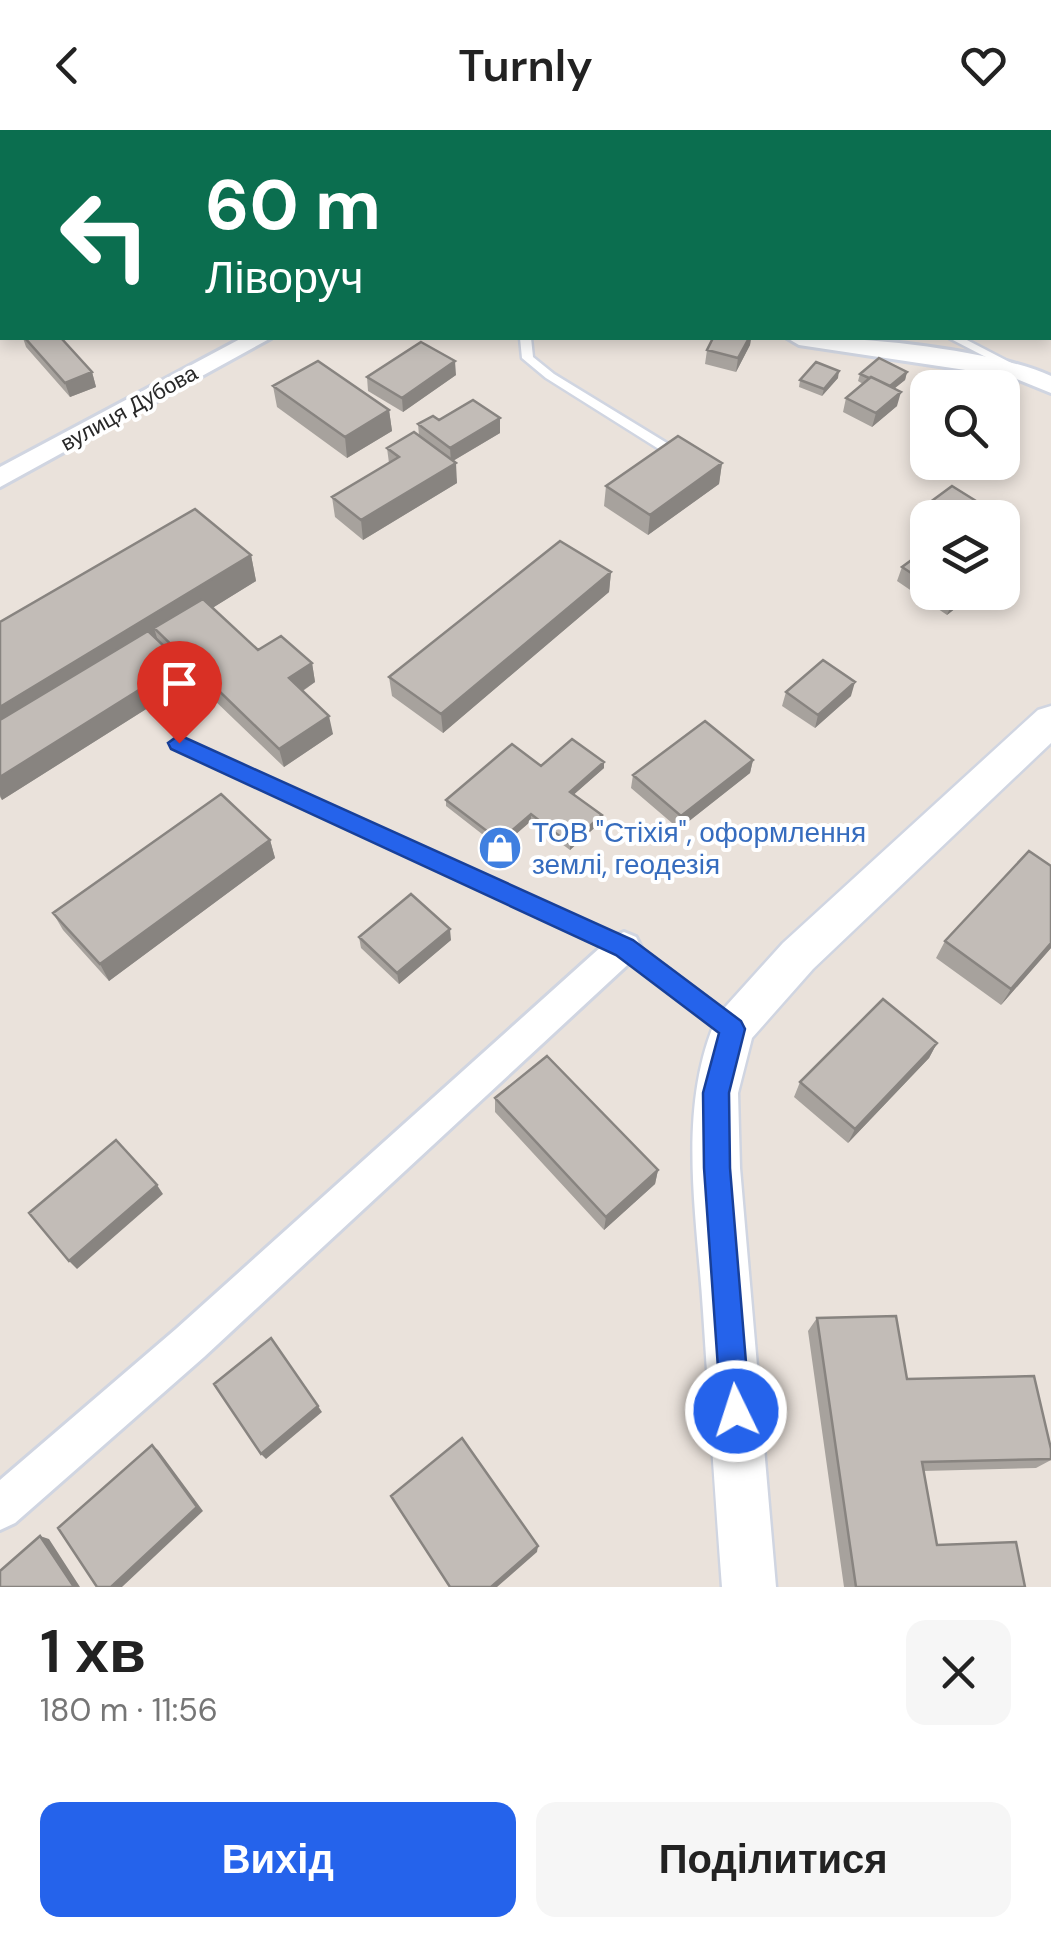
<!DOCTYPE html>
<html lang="uk">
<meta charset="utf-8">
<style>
body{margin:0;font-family:"DM Sans",sans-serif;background:#f6f6f6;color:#222;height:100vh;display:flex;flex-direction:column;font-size:38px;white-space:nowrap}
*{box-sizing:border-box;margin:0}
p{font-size:32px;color:#767676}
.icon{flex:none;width:55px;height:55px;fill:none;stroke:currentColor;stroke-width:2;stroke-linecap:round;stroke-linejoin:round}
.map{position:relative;height:1457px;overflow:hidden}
.drawer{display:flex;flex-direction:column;background:#fff;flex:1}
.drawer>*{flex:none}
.guide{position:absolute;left:0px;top:0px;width:1052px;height:210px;box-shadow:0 5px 15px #0003;background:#0b6e4f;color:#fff;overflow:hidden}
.fabs{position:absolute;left:910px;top:240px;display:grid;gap:20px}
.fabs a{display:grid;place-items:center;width:110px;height:110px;border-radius:20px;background:#fff;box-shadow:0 5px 15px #0003;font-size:50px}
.pin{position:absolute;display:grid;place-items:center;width:85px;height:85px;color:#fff;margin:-102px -42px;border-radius:50% 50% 50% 0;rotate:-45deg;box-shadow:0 0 10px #0007}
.pin .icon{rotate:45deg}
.me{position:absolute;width:110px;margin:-55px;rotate:356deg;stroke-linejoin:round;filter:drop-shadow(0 0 8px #0008)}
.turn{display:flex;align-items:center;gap:35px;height:210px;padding:0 40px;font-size:45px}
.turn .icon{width:130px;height:130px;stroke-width:2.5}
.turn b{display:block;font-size:70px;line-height:85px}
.round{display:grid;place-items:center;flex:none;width:105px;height:105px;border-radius:20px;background:#f6f6f6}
.head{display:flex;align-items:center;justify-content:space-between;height:170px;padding:0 40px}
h1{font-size:60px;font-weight:600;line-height:75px}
.cta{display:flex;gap:20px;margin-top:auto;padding:20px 40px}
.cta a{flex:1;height:115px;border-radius:20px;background:#2563eb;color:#fff;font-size:40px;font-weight:600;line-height:115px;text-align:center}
.cta a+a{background:#f6f6f6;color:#222}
header{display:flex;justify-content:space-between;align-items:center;height:130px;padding:0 40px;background:#fff;font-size:45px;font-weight:600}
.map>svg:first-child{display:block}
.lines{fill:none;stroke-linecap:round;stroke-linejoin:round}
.service-casing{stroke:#d0d5e1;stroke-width:5}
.minor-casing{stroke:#d0d5e1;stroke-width:6}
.tertiary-casing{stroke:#d0d5e1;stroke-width:5}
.service{fill:#fff;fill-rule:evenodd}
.minor{fill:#fff;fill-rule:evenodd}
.tertiary{fill:#fff;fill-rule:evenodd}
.wall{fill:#a7a29d}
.shaded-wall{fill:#888480}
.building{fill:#c2bcb7;stroke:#888480;stroke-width:2.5}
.route{fill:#2563eb;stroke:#184099;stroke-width:2.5}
.labels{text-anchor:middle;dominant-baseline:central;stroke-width:8;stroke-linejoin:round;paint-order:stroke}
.far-street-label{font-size:22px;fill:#282828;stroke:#fff}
.shop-label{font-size:28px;fill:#366cbe;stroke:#fff;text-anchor:start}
</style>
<header><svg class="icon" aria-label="back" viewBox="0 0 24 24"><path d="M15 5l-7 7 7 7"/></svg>Turnly<svg class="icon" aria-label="heart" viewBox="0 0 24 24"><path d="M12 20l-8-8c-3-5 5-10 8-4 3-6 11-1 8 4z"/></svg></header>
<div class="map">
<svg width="1051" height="1457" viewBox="0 0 1051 1457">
<rect width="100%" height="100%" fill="#eae2db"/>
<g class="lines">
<g class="service-casing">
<path id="service" d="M 520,208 L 531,208 L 533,227 L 554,244 L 670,315 L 670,321 L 662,321 L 546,248 L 522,228 Z
M 949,208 L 963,208 L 1021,238 L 1019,240 L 1011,240 Z
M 179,607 L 630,812 L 739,894 L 741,899 L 739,904 L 733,906 L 727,904 L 618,822 L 174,617 L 172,613 L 174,609 Z"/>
</g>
<g class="minor-casing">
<path id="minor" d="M 554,0 L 577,0 L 578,2 L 556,2 Z
M 242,208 L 271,208 L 0,357 L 0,337 Z
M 787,208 C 851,204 994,220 1051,246 L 1051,263 L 1012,247 L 799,215 Z
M 624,802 L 636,807 L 641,817 L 636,827 L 204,1227 L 15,1393 L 0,1400 L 0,1350 L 176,1199 L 612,807 Z"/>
</g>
<g class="tertiary-casing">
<path id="tertiary" d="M 1051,576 L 1051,613 L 813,839 L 752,908 L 738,963 L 740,1038 L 776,1457 L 722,1457 C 715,1365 709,1273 703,1181 C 697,1084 676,976 718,885 L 783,813 L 1038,580 Z"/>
</g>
<use href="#service" class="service"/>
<use href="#minor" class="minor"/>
<use href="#tertiary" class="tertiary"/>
</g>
<path class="wall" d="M 23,208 L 61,208 L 92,242 L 96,257 L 70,267 L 26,217 Z
M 713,208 L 751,208 L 750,215 L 736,242 L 705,234 L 707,220 Z
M 907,242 L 905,250 L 894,259 L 897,276 L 872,297 L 843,282 L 846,268 L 863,254 L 858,251 L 860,244 Z
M 456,245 L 403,282 L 368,261 L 367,247 Z
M 838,248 L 822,266 L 799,257 L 800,250 Z
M 273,256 L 389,280 L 392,301 L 347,328 L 277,277 Z
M 439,290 L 500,303 L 453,331 L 457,353 L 363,410 L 335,387 L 332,367 L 389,333 L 387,318 L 419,306 L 418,294 Z
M 928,300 L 928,327 L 916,320 L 920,306 Z
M 937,332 L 958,332 L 949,340 Z
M 722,333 L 719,354 L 648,405 L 604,376 L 606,356 Z
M 929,373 L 981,374 L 978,381 L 970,388 L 937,388 L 926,381 Z
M 928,418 L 928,462 L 976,462 L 947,485 L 897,451 L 902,437 Z
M 251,425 L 256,451 L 212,478 L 258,520 L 312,533 L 315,552 L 303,561 L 333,604 L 284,637 L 185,542 L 189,552 L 2,670 L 0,667 L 0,492 Z
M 611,442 L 609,462 L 443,603 L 392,566 L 389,547 Z
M 786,562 L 851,566 L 815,598 L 782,576 Z
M 753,630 L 750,643 L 679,699 L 631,658 L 633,645 Z
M 604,632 L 604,638 L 574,664 L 602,691 L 570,720 L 531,691 L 500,718 L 446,676 L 446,670 L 541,636 Z
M 270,710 L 275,728 L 109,851 L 63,800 L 53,783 Z
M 359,807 L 451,810 L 399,854 L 361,818 Z
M 945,811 L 1051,818 L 1001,875 L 936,828 Z
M 937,913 L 929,928 L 848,1013 L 794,967 L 800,952 Z
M 495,968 L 658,1040 L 655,1054 L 604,1100 L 495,982 Z
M 817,1188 L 907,1249 L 1051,1319 L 1051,1330 L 1036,1338 L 924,1341 L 937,1415 L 1025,1457 L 844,1457 L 808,1201 Z"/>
<path class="shaded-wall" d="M 483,0 L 499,0 L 492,2 L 483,2 Z
M 749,208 L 751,208 L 750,215 L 736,242 L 738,228 Z
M 455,231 L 456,245 L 403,282 L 402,268 Z
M 839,241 L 838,248 L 822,266 L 824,259 Z
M 92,242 L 96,257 L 70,267 L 65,253 Z
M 907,242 L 905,250 L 886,265 L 888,258 Z
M 901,262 L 897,276 L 872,297 L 876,283 Z
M 389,280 L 392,301 L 347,328 L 345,307 Z
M 500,288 L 500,303 L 451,332 L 450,318 Z
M 456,333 L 457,353 L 363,410 L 361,390 Z
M 722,333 L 719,354 L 648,405 L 650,385 Z
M 981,374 L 978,381 L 970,388 L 963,388 Z
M 251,425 L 256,451 L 164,508 L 154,498 L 158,511 L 0,608 L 0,577 Z
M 611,442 L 609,462 L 443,603 L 441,584 Z
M 964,462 L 976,462 L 947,485 L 953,471 Z
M 182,533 L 189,552 L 2,670 L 0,665 L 0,647 Z
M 312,533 L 315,552 L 293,567 L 289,548 Z
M 855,552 L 851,566 L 815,598 L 818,585 Z
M 329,586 L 333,604 L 284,637 L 279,619 Z
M 753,630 L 750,643 L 679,699 L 681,686 Z
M 604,632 L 604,638 L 570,668 L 570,662 Z
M 531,684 L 531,691 L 500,718 L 500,711 Z
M 602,685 L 602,691 L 570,720 L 570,714 Z
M 270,710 L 275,728 L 109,851 L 100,834 Z
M 450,799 L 451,810 L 399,854 L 397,843 Z
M 1051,813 L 1051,818 L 1001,875 L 1011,859 Z
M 937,913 L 929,928 L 848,1013 L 855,999 Z
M 658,1040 L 655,1054 L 604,1100 L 606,1087 Z
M 157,1055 L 163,1064 L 77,1139 L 69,1131 Z
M 318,1276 L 322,1282 L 266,1329 L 261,1324 Z
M 152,1315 L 158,1320 L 203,1381 L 122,1457 L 111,1457 Z
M 40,1406 L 49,1409 L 80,1457 L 74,1457 Z
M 538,1416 L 537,1422 L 497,1457 L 491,1457 Z"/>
<path class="building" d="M 745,0 L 785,0 L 788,2 L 740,2 Z
M 25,208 L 61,208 L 92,242 L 65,253 Z
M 713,208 L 749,208 L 738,228 L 707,220 Z
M 421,212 L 455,231 L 402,268 L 367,247 Z
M 879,228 L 907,242 L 890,256 L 871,247 L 869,248 L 860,244 Z
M 318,231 L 389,280 L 345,307 L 273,256 Z
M 816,232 L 839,241 L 824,259 L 800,250 Z
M 871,247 L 901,262 L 876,283 L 846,268 Z
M 473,270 L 500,288 L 450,318 L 418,294 L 433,286 L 439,290 Z
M 928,300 L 928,310 L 920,306 Z
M 414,302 L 456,333 L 361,390 L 332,367 L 399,327 L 387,318 Z
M 678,306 L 722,333 L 650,385 L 606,356 Z
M 952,356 L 981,374 L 963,388 L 951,388 L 929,373 Z
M 195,379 L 251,425 L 0,577 L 0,492 Z
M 560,411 L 611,442 L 441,584 L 389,547 Z
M 928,418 L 928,454 L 902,437 Z
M 940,462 L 964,462 L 953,471 Z
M 203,469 L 258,520 L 281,506 L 312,533 L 289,548 L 329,586 L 279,619 L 154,498 Z
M 148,501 L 182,533 L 0,647 L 0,590 Z
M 823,530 L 855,552 L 818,585 L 786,562 Z
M 705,591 L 753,630 L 681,686 L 633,645 Z
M 572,609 L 604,632 L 570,662 L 602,685 L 570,714 L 531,684 L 500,711 L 446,670 L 512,614 L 541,636 Z
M 221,664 L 270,710 L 100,834 L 53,783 Z
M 1029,721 L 1051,736 L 1051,813 L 1011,859 L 945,811 Z
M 411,764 L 450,799 L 397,843 L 359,807 Z
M 883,869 L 937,913 L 855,999 L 800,952 Z
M 547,926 L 658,1040 L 606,1087 L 495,968 Z
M 116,1010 L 157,1055 L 69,1131 L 29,1083 Z
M 896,1186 L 907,1249 L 1034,1246 L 1051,1319 L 1051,1329 L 922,1332 L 937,1415 L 1016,1412 L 1025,1457 L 856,1457 L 817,1188 Z
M 271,1208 L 318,1276 L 261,1324 L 214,1254 Z
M 462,1308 L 538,1416 L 491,1457 L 450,1457 L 391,1366 Z
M 152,1315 L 197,1377 L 111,1457 L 97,1457 L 58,1398 Z
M 40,1406 L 74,1457 L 0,1457 L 0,1441 Z"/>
<path class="route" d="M 179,605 L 633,810 L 741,891 L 745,899 L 729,963 L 730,1038 L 750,1281 L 746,1291 L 736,1296 L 725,1291 L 721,1281 L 704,1038 L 703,963 L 719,903 L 616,825 L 171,619 L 168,613 Z"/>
<defs>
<g id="shop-disc" transform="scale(2.25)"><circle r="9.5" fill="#3f7fe0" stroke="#fff"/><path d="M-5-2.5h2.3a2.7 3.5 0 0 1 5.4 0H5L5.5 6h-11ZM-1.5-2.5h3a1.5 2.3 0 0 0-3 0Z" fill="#fff"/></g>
</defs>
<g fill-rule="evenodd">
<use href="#shop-disc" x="500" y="718"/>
</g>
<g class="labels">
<g class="far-street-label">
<text transform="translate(129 278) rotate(-29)">вулиця Дубова</text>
</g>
<g class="shop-label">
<text x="532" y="702">ТОВ "Стіхія", оформлення<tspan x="532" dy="32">землі, геодезія</tspan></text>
</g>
</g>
</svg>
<div class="fabs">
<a><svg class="icon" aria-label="search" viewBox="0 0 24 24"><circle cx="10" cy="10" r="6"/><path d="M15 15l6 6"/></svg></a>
<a><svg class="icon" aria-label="layers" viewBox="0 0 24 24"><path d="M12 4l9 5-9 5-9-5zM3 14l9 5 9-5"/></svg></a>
</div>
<div class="pin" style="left:179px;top:613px;background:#d93025"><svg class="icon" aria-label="arrive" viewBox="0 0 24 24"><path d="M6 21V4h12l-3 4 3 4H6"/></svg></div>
<svg class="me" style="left:736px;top:1281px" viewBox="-20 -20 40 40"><circle r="17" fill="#2563eb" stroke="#fff" stroke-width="3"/><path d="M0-11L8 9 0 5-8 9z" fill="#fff"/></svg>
<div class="guide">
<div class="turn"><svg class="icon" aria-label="left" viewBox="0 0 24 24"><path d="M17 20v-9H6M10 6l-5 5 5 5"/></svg><div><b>60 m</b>Ліворуч</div></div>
</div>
</div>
<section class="drawer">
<div class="head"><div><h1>1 хв</h1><p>180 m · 11:56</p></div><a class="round"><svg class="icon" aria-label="close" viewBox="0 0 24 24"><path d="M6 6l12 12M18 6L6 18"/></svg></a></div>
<div class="cta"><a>Вихід</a><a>Поділитися</a></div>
</section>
